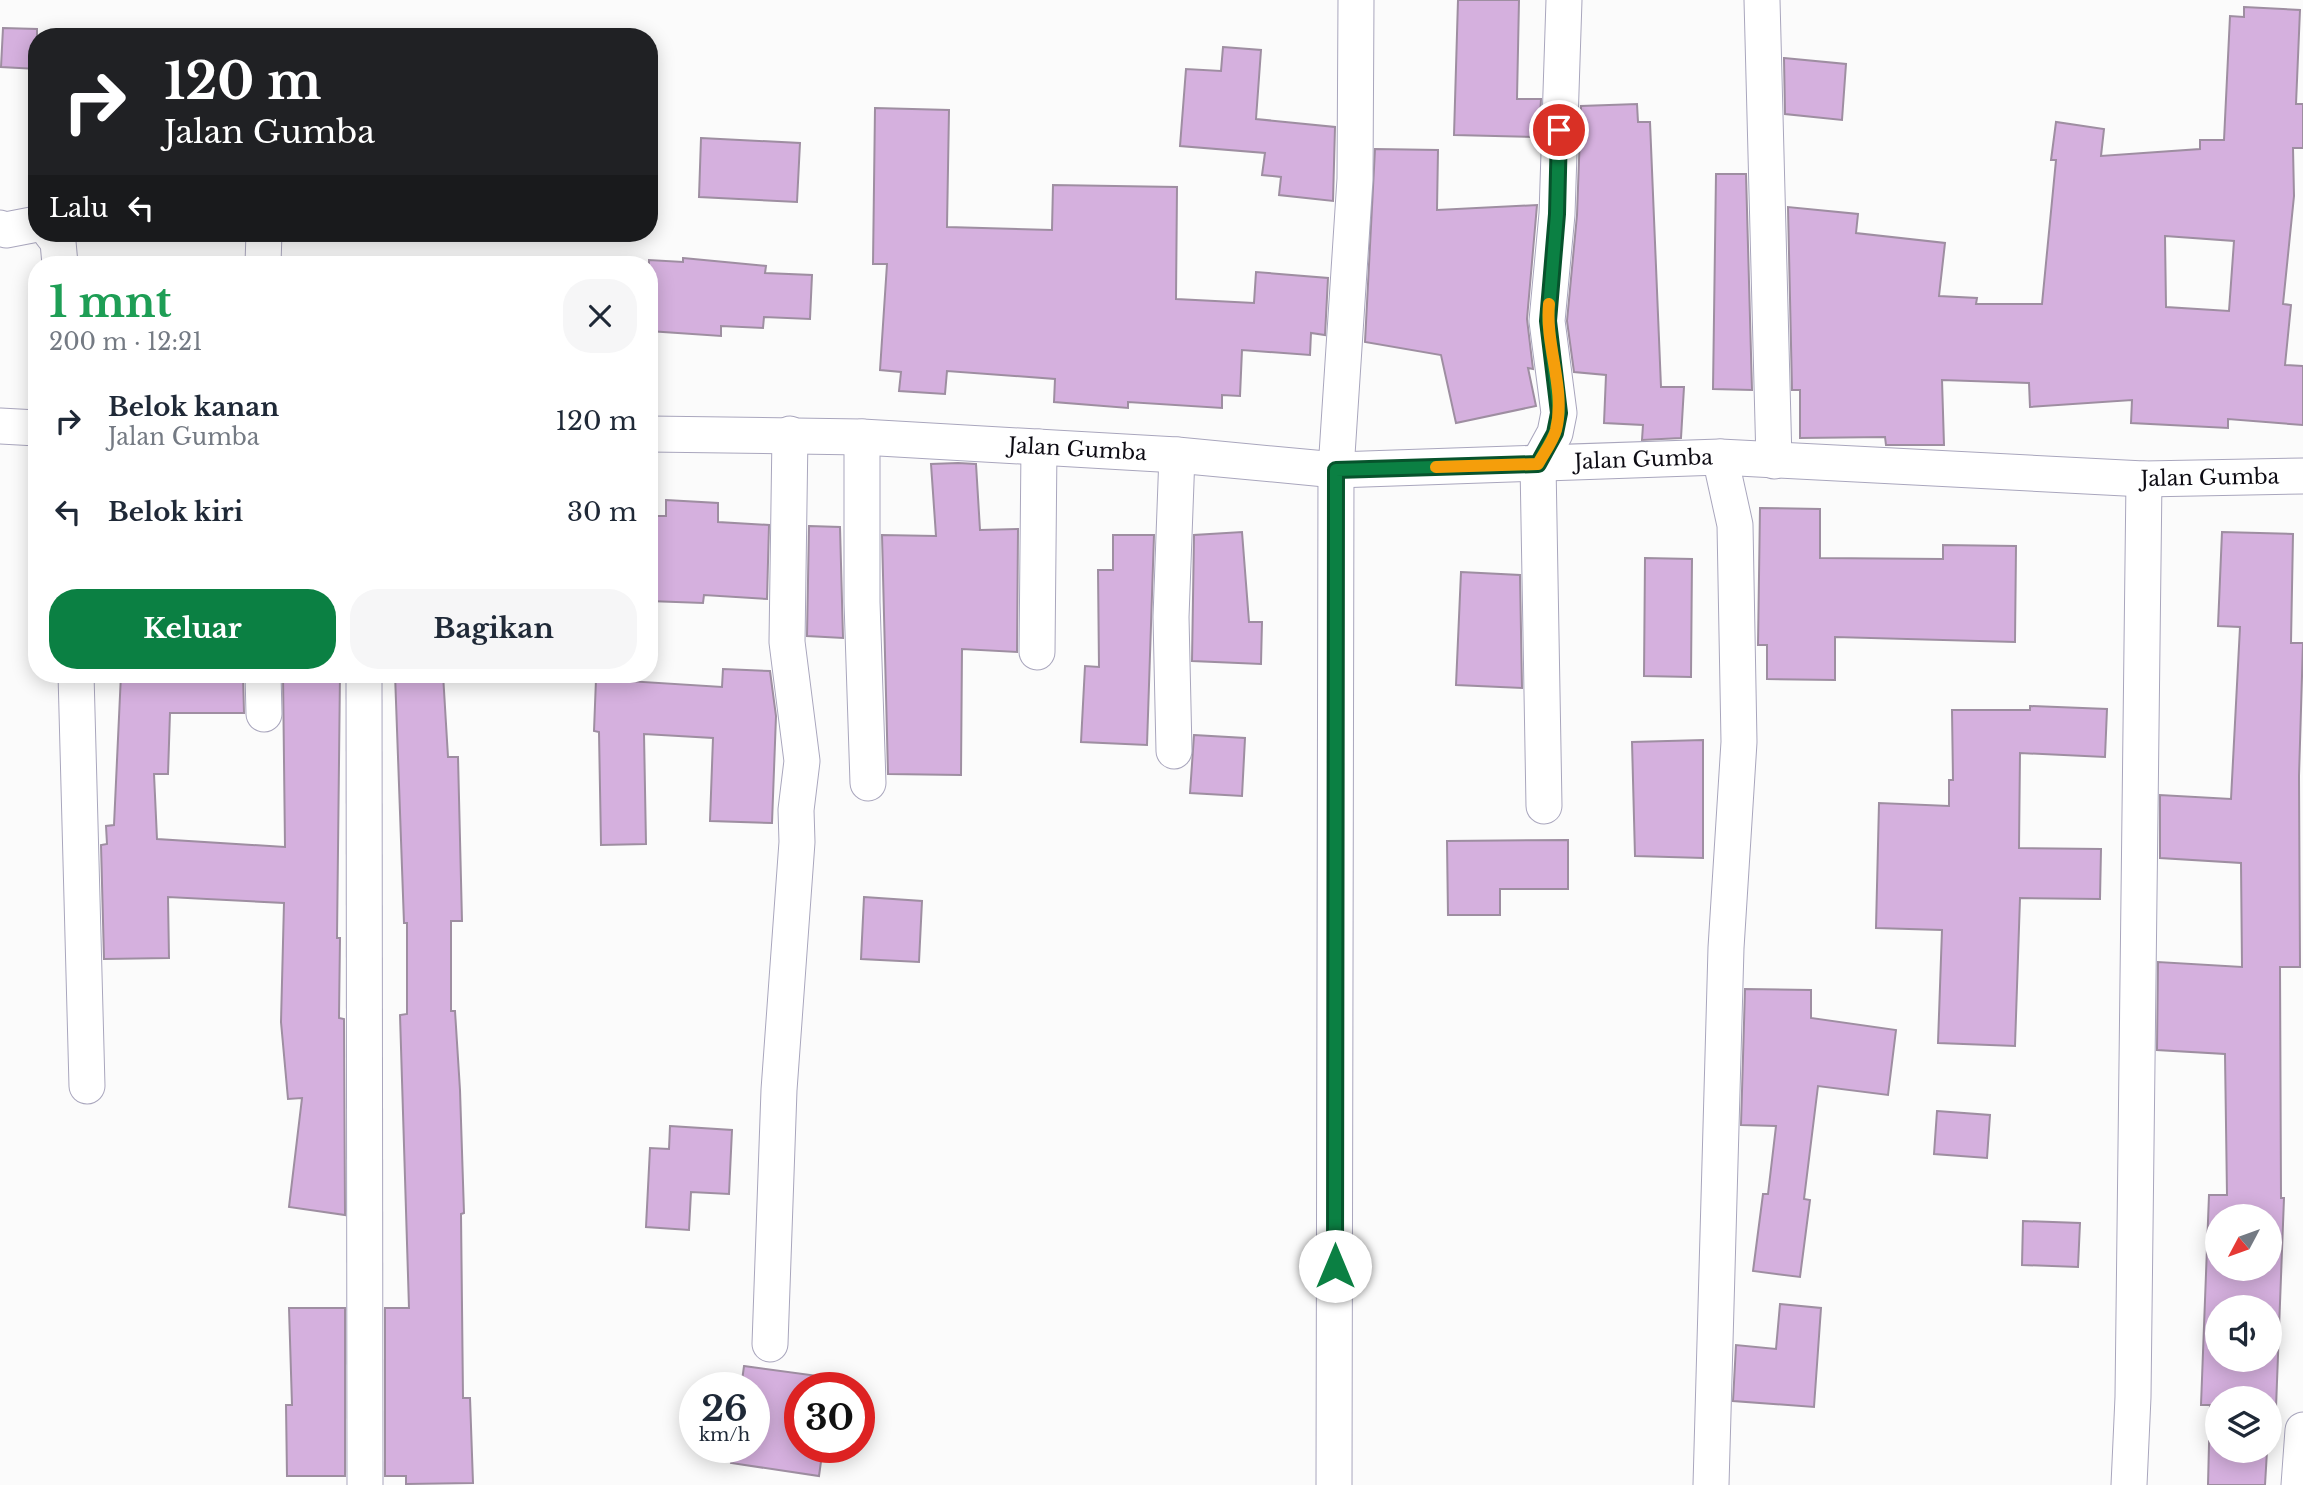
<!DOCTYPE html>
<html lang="id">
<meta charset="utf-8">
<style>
body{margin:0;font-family:"Libre Baskerville",serif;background:#f6f6f7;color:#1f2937;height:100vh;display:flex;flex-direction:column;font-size:26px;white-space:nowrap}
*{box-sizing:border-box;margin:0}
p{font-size:23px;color:#747a83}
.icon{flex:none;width:38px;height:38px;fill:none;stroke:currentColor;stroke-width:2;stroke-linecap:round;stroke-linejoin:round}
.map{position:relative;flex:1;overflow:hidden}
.details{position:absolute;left:28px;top:256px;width:630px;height:427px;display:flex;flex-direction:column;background:#fff;border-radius:28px;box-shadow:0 4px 18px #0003}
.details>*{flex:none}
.top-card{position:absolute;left:28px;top:28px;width:630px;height:214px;border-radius:28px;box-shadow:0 4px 18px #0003;background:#202124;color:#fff;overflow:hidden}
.needle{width:46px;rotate:229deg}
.fabs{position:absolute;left:2205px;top:1204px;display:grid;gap:14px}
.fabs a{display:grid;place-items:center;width:77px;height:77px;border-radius:50%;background:#fff;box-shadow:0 4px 18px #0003;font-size:35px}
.speed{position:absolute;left:679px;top:1372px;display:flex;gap:14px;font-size:35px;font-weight:700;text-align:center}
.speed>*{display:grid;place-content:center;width:91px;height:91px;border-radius:50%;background:#fff;box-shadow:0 4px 18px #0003;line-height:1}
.speed small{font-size:18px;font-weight:400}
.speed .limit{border:10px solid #d22;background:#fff;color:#111}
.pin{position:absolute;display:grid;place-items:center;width:60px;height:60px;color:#fff;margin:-30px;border:4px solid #fff;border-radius:50%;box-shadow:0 2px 7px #0007}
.me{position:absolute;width:77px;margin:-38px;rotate:0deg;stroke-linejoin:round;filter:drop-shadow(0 0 5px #0008)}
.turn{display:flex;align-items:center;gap:24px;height:147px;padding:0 21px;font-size:32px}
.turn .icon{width:91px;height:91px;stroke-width:2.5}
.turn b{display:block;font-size:49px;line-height:60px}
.then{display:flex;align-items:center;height:66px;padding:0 21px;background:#0003;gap:14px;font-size:26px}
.round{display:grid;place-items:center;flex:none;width:74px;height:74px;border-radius:28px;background:#f6f6f7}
.headline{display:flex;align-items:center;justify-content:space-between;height:119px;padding:0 21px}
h1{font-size:42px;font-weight:700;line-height:52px;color:#1e9e55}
.button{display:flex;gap:14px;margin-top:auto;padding:14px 21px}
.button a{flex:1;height:80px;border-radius:28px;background:#0b8043;color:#fff;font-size:28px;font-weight:700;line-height:80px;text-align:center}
.button a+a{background:#f6f6f7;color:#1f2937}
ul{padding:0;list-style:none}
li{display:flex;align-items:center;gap:21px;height:91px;padding:0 21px}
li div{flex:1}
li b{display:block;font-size:26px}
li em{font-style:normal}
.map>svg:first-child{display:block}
.building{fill:#d5b0de;stroke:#9e8ea1;stroke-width:2;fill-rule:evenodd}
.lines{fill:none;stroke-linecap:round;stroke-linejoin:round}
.street-casing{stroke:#a9a6bd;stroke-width:37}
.street{stroke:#fff;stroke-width:35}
.route-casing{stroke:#07532c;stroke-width:18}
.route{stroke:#0b8043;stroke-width:12}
.slow{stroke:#f59e0b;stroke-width:12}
.labels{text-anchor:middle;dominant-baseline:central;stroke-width:5;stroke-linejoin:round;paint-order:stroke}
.street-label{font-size:21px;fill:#0e0c14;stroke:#fff}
</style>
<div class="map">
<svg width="2303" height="1485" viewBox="0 0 2303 1485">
<rect width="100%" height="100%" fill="#fbfbfb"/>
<path class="building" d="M 1458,0 L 1519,0 L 1517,99 L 1541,99 L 1539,137 L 1454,135 Z
M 2244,7 L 2300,10 L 2296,104 L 2303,104 L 2303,148 L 2293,148 L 2294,196 L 2283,304 L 2291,305 L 2285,365 L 2303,366 L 2303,425 L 2228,419 L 2228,428 L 2131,423 L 2132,400 L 2030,407 L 2029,383 L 1942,380 L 1944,445 L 1886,445 L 1885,437 L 1800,438 L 1800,390 L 1792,390 L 1788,207 L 1858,214 L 1856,233 L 1945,243 L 1939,296 L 1977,298 L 1976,304 L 2042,304 L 2056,160 L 2051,160 L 2056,122 L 2104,129 L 2101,156 L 2200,149 L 2200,140 L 2224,140 L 2230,16 L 2244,17 ZM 2165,236 L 2234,241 L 2229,311 L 2166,307 Z
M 3,28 L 37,29 L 37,69 L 1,67 Z
M 1223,47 L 1261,50 L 1256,119 L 1335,127 L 1333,201 L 1279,195 L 1281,177 L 1262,175 L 1265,153 L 1180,146 L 1186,69 L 1221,71 Z
M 1784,58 L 1846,64 L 1842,120 L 1785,114 Z
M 1637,104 L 1638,122 L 1650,122 L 1661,387 L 1684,387 L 1681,438 L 1642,440 L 1643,425 L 1604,423 L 1606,375 L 1574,372 L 1567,321 L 1577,215 L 1581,106 Z
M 875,108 L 949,110 L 947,227 L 1052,230 L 1053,185 L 1177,187 L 1176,299 L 1254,303 L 1256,272 L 1328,278 L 1325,335 L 1311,333 L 1310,355 L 1242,350 L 1240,396 L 1222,395 L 1222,408 L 1128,402 L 1128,408 L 1054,402 L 1055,379 L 947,371 L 945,394 L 899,391 L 901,372 L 880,370 L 887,264 L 873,264 Z
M 701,138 L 800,143 L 797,202 L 699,197 Z
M 1375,149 L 1438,150 L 1437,210 L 1537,205 L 1527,319 L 1533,369 L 1528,368 L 1536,406 L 1456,423 L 1441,355 L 1365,342 Z
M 1716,174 L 1746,174 L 1752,390 L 1713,389 Z
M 683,258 L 766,266 L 765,273 L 812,275 L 810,319 L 764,317 L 763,328 L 721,326 L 721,336 L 649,331 L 649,260 L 683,262 Z
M 958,463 L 976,464 L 980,530 L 1018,529 L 1017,652 L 962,649 L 961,775 L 888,774 L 882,535 L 936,536 L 931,464 Z
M 666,500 L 718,503 L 718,522 L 769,525 L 767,599 L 704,595 L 703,603 L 649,601 L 649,516 L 666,516 Z
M 1760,508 L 1820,509 L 1820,558 L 1943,559 L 1943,545 L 2016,546 L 2015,642 L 1835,637 L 1835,680 L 1767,679 L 1767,645 L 1758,645 Z
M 809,526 L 840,527 L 843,638 L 807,636 Z
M 1242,532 L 1249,622 L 1262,622 L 1261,664 L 1192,661 L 1194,535 Z
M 2222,532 L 2293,534 L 2291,643 L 2303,643 L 2299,776 L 2300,967 L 2280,967 L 2281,1198 L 2284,1198 L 2276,1408 L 2270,1407 L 2270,1398 L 2217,1398 L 2217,1451 L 2267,1451 L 2265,1485 L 2208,1485 L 2210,1405 L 2201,1405 L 2209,1195 L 2227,1195 L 2225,1054 L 2157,1050 L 2158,962 L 2242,967 L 2241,863 L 2160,858 L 2160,795 L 2231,799 L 2240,627 L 2218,626 ZM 2217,1216 L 2270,1216 L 2270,1269 L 2217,1269 ZM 2217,1307 L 2270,1307 L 2270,1360 L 2217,1360 Z
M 1113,535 L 1154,535 L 1147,745 L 1081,742 L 1085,666 L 1099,667 L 1098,570 L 1113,570 Z
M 1645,558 L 1692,559 L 1691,677 L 1644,676 Z
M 1461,572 L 1520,575 L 1522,688 L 1456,685 Z
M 723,669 L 770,671 L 776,716 L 772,823 L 710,821 L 713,738 L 644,734 L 646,844 L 601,845 L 599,732 L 594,731 L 596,679 L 722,687 Z
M 121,674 L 184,677 L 184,674 L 243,674 L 244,713 L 170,713 L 168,774 L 154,774 L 157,839 L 285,847 L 283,674 L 340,674 L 337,938 L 340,938 L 339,1018 L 344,1019 L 345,1215 L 289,1207 L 302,1098 L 288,1099 L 281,1022 L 284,903 L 168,897 L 169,958 L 104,959 L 101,845 L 107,844 L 106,826 L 114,825 Z
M 395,674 L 443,674 L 448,757 L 458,757 L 462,921 L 451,921 L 451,1011 L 455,1011 L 460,1090 L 464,1213 L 461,1214 L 463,1398 L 470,1398 L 473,1483 L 406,1484 L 406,1476 L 385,1476 L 385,1308 L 409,1308 L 400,1015 L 407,1014 L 407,923 L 404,923 Z
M 2030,706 L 2107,709 L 2105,757 L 2020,753 L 2019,848 L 2101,849 L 2100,899 L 2020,898 L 2015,1046 L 1938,1043 L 1942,930 L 1876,928 L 1879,803 L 1949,806 L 1949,780 L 1953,780 L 1952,710 L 2030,710 Z
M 1194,735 L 1245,738 L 1242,796 L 1190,793 Z
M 1703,740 L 1703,858 L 1635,856 L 1632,742 Z
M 1568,840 L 1568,889 L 1500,889 L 1500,915 L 1448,915 L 1447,841 Z
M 864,897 L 922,901 L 919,962 L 861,959 Z
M 1745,989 L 1811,990 L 1811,1018 L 1896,1030 L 1888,1095 L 1818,1086 L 1804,1199 L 1810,1200 L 1800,1277 L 1753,1271 L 1763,1194 L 1768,1194 L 1776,1126 L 1741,1125 Z
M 1937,1111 L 1990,1115 L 1987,1158 L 1934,1154 Z
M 670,1126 L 732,1130 L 729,1194 L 691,1192 L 689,1230 L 646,1227 L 650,1148 L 669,1149 Z
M 2023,1221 L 2080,1223 L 2078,1267 L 2022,1265 Z
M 1780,1304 L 1821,1308 L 1814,1407 L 1733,1401 L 1736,1345 L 1776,1349 Z
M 289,1308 L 345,1308 L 345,1476 L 287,1476 L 286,1405 L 292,1405 Z
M 744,1366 L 833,1378 L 831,1388 L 800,1388 L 800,1447 L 823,1447 L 819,1476 L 731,1463 L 733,1447 L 754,1447 L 754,1388 L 741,1388 Z"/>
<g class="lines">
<g class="street-casing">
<g id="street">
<path d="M 1762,0 L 1774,461"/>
<path d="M 0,228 L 6,230 L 37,224"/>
<path d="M 51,233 L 58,242 L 60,264"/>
<path d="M 263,264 L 264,233"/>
<path d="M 0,426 L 37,428"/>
<path id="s1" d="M 649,434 L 862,437 L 1177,455 L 1336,470 L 1720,457 L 2144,479 L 2303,476"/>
<path d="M 862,437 L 862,602 L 868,783"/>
<path d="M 1037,652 L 1039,447"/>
<path d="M 76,674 L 87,1086"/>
<path d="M 263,674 L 264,714"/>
<path d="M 364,674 L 365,1485"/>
<path d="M 1174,751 L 1171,617 L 1177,455"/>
<path d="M 1544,806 L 1538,464 L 1555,433 L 1559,413 L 1547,321 L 1557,214 L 1564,0"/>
<path d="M 770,1344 L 779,1090 L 797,842 L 796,810 L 802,761 L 787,642 L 790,434"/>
<path d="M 1334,1485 L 1336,470 L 1355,179 L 1356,0"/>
<path d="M 1711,1485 L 1726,948 L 1739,742 L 1735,525 L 1720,457"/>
<path d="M 2129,1485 L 2133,1397 L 2144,479"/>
<path d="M 2299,1485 L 2303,1430"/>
</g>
</g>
<use href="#street" class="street"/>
</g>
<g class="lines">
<g class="route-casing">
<path id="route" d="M 1335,1266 L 1336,470 L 1538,464 L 1555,433 L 1559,413 L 1548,321 L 1557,214 L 1559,130"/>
</g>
<use href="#route" class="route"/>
<path class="slow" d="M 1436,467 L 1538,464 C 1544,453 1553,441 1556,430 C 1566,389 1545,346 1549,304"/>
</g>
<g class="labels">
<g class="street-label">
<text stroke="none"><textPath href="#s1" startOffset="429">Jalan Gumba</textPath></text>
<text stroke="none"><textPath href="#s1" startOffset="996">Jalan Gumba</textPath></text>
<text stroke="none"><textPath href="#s1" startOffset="1563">Jalan Gumba</textPath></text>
</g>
</g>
</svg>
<div class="fabs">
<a><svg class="needle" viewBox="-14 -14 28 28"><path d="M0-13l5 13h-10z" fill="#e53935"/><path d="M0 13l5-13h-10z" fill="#747a83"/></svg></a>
<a><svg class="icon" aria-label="sound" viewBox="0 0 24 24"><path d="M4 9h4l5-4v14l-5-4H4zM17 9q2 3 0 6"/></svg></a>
<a><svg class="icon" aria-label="layers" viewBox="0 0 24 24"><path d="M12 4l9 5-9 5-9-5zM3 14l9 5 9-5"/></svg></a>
</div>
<div class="speed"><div>26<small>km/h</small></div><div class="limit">30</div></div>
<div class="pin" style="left:1559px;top:130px;background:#d93025"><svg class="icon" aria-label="arrive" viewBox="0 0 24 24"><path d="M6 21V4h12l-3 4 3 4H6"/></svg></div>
<svg class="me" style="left:1335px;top:1266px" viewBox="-20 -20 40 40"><circle r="19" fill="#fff"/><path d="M0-13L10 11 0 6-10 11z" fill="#0b8043"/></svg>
<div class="top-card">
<div class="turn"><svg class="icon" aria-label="right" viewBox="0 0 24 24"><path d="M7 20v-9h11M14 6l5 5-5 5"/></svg><div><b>120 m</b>Jalan Gumba</div></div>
<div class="then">Lalu<svg class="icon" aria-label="left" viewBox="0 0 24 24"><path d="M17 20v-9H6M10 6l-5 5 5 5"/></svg></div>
</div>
<section class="details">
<div class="headline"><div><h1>1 mnt</h1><p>200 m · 12:21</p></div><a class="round"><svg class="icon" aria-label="close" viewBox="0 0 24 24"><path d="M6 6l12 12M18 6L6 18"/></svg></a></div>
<ul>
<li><svg class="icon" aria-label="right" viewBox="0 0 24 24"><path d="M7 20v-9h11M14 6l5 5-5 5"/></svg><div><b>Belok kanan</b><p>Jalan Gumba</p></div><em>120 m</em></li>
<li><svg class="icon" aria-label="left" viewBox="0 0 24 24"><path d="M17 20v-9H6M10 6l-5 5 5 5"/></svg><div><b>Belok kiri</b></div><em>30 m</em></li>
</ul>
<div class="button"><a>Keluar</a><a>Bagikan</a></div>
</section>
</div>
